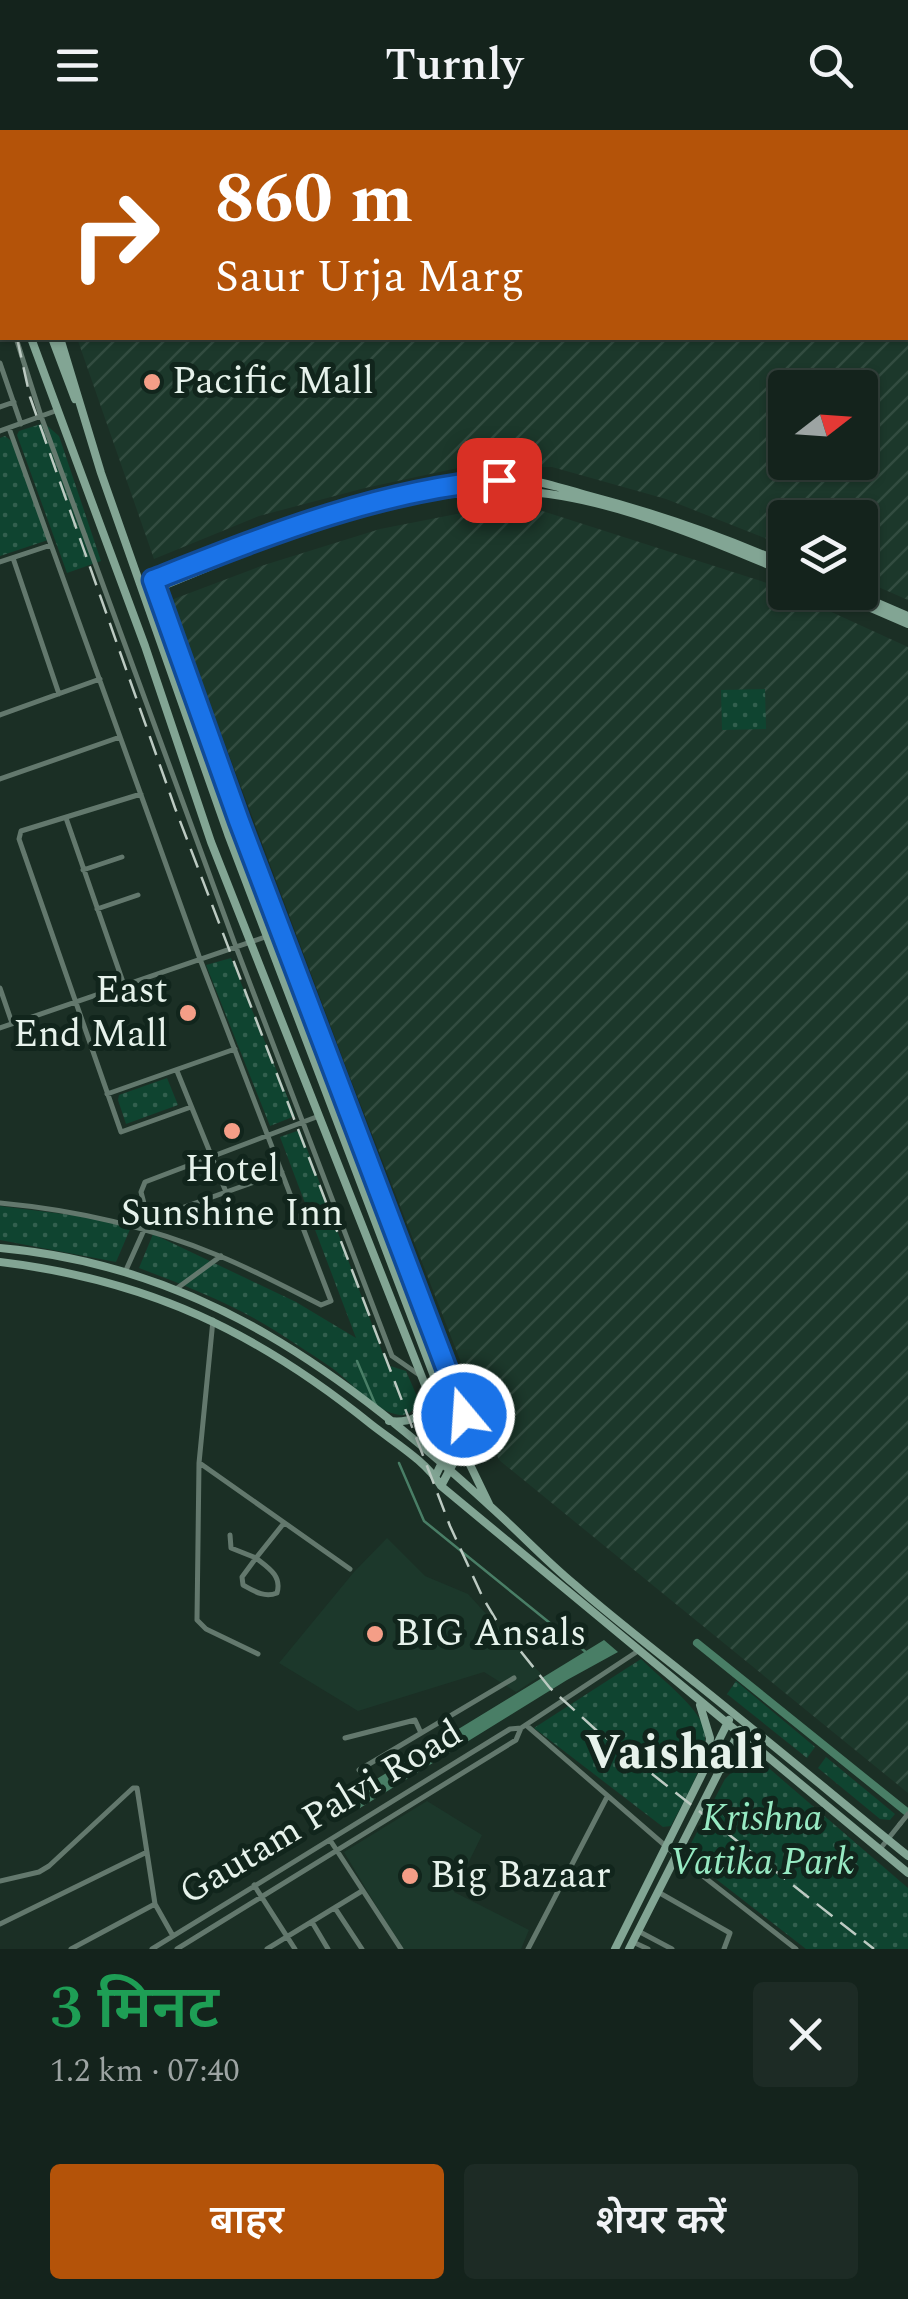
<!DOCTYPE html>
<html lang="hi">
<meta charset="utf-8">
<style>
body{margin:0;font-family:Spectral,"Noto Sans Devanagari",serif;background:#1d2b25;color:#f1f3f6;height:100vh;display:flex;flex-direction:column;font-size:38px;white-space:nowrap}
*{box-sizing:border-box;margin:0}
p{font-size:32px;color:#9da4a3}
.icon{flex:none;width:55px;height:55px;fill:none;stroke:currentColor;stroke-width:2;stroke-linecap:round;stroke-linejoin:round}
.map{position:relative;height:1819px;overflow:hidden}
.panel{display:flex;flex-direction:column;background:#14231c;flex:1}
.panel>*{flex:none}
.top-card{position:absolute;left:0px;top:0px;width:910px;height:210px;box-shadow:0 2px 8px #0004,0 0 0 2px #33403b;background:#b45309;color:#fff;overflow:hidden}
.needle{width:65px;rotate:73deg}
.fabs{position:absolute;left:768px;top:240px;display:grid;gap:20px}
.fabs a{display:grid;place-items:center;width:110px;height:110px;border-radius:10px;background:#14231c;box-shadow:0 2px 8px #0004,0 0 0 2px #33403b;font-size:50px}
.pin{position:absolute;display:grid;place-items:center;width:85px;height:85px;color:#fff;margin:-42px;border-radius:20px;box-shadow:0 5px 15px #0006}
.me{position:absolute;width:110px;margin:-55px;rotate:342deg;stroke-linejoin:round;filter:drop-shadow(0 0 8px #0008)}
.turn{display:flex;align-items:center;gap:35px;height:210px;padding:0 50px;font-size:45px}
.turn .icon{width:130px;height:130px;stroke-width:2.5}
.turn b{display:block;font-size:70px;line-height:85px}
.round{display:grid;place-items:center;flex:none;width:105px;height:105px;border-radius:10px;background:#1d2b25}
.headline{display:flex;align-items:center;justify-content:space-between;height:170px;padding:0 50px}
h1{font-size:60px;font-weight:600;line-height:75px;color:#1e9e55}
.cta{display:flex;gap:20px;margin-top:auto;padding:20px 50px}
.cta a{flex:1;height:115px;border-radius:10px;background:#b45309;color:#fff;font-size:40px;font-weight:600;line-height:115px;text-align:center}
.cta a+a{background:#1d2b25;color:#f1f3f6}
header{display:flex;justify-content:space-between;align-items:center;height:130px;padding:0 50px;background:#14231c;font-size:45px;font-weight:600}
.map>svg:first-child{display:block}
.built{fill:#1c382b}
.industrial{fill:url(#industrial-furrows);fill-rule:evenodd}
.park{fill:url(#park-dots)}
.water{fill:#497e66}
.lines{fill:none;stroke-linecap:round;stroke-linejoin:round}
.stream{stroke:#497e66;stroke-width:2.5}
.canal{stroke:#497e66;stroke-width:8}
.street{stroke:#63786d;stroke-width:5}
.secondary{stroke:#82a594;stroke-width:8}
.rail{stroke:#bccac2;stroke-width:2.5;stroke-dasharray:20 10;stroke-linecap:butt}
.street-bridge{stroke:#63786d;stroke-width:5}
.route-casing{stroke:#114b97;stroke-width:25}
.route{stroke:#1a73e8;stroke-width:18}
.poi-dot{fill:#f49e87;stroke:#11251c;stroke-width:4}
.labels{text-anchor:middle;dominant-baseline:central;stroke-width:10;stroke-linejoin:round;paint-order:stroke}
.poi-label{font-size:38px;fill:#e6f2eb;stroke:#11251c;text-anchor:start}
.street-label{font-size:38px;fill:#e6f2eb;stroke:#11251c}
.park-label{font-size:38px;font-style:italic;fill:#97eac3;stroke:#11251c}
.district-label{font-size:48px;font-weight:bold;fill:#e6f2eb;stroke:#11251c}
</style>
<header><svg class="icon" aria-label="menu" viewBox="0 0 24 24"><path d="M4 6h16M4 12h16M4 18h16"/></svg>Turnly<svg class="icon" aria-label="search" viewBox="0 0 24 24"><circle cx="10" cy="10" r="6"/><path d="M15 15l6 6"/></svg></header>
<div class="map">
<svg width="908" height="1819" viewBox="0 0 908 1819">
<defs>
<pattern id="industrial-furrows" width="10" height="10" patternUnits="userSpaceOnUse" patternTransform="scale(2.5)"><rect width="10" height="10" fill="#1c382b"/><path d="M-1 1l2-2M0 10L10 0M9 11l2-2" fill="none" stroke="#324c40"/></pattern>
<pattern id="park-dots" width="8" height="8" patternUnits="userSpaceOnUse" patternTransform="scale(2.5)"><rect width="8" height="8" fill="#0f4430"/><path d="M2 2h.1M6 6h.1" fill="none" stroke="#325f4e" stroke-width="1.8" stroke-linecap="round"/></pattern>
</defs>
<rect width="100%" height="100%" fill="#1b2f25"/>
<path class="built" d="M 387,1408 L 425,1446 L 468,1464 L 542,1545 L 516,1562 L 484,1542 L 358,1581 L 279,1533 L 354,1442 Z
M 427,1671 L 482,1705 L 454,1762 L 529,1800 L 521,1819 L 402,1819 L 344,1722 Z"/>
<path class="industrial" d="M 908,53 L 908,470 L 860,449 L 860,388 L 785,388 L 785,416 L 666,369 L 552,337 L 458,338 L 365,358 L 259,386 L 154,429 L 77,208 L 908,208 ZM 785,258 L 860,258 L 860,332 L 785,332 Z
M 533,378 L 770,454 L 908,517 L 908,1663 L 499,1330 L 348,942 L 171,470 L 261,436 L 380,399 L 472,381 Z"/>
<path class="park" d="M 44,293 L 59,306 L 101,431 L 67,443 L 17,305 L 19,301 Z
M 5,306 L 14,313 L 48,410 L 0,426 L 0,308 Z
M 765,559 L 766,599 L 722,600 L 721,560 Z
M 231,828 L 295,986 L 270,996 L 206,835 Z
M 167,948 L 178,975 L 126,994 L 118,970 L 119,965 Z
M 300,1000 L 387,1235 L 406,1241 L 419,1271 C 414,1281 407,1288 395,1284 C 372,1278 351,1252 332,1238 C 313,1225 293,1212 274,1200 C 231,1173 186,1156 139,1138 L 153,1104 L 296,1172 L 356,1208 L 280,1007 Z
M 0,1076 L 87,1087 L 131,1097 L 116,1132 L 0,1110 Z
M 641,1529 C 658,1546 692,1572 702,1593 C 715,1622 684,1670 671,1696 L 663,1697 L 534,1598 Z
M 736,1551 L 815,1617 L 807,1628 L 727,1564 Z
M 826,1627 L 895,1684 L 890,1690 L 880,1689 L 818,1638 Z
M 756,1633 L 764,1634 L 908,1758 L 908,1819 L 806,1819 L 685,1725 L 725,1649 L 735,1639 Z"/>
<path class="water" d="M 604,1510 L 618,1522 L 567,1550 L 360,1678 L 352,1664 Z"/>
<g class="lines">
<path class="stream" d="M 357,1231 L 376,1276
M 399,1333 L 424,1391 L 587,1523"/>
<path class="canal" d="M 697,1513 L 908,1683"/>
<path class="street" d="M 0,158 L 2,166
M 16,208 L 41,286 L 236,817 L 392,1226 L 418,1244
M 0,233 L 21,294
M 0,277 L 14,272
M 0,301 L 58,280
M 13,428 L 59,564
M 0,432 L 51,415
M 156,458 L 239,691 L 465,1280 L 455,1302
M 0,585 L 100,549
M 0,649 L 120,607
M 141,664 L 21,701 L 19,709 L 121,1002 L 191,977
M 66,688 L 124,855
M 83,740 L 122,727
M 97,779 L 138,765
M 0,858 L 12,893
M 0,898 L 268,806
M 177,941 L 226,1062
M 107,964 L 235,919
M 0,1073 C 75,1080 147,1096 217,1125 C 252,1139 287,1158 321,1175 L 331,1171 L 200,829 L 9,298
M 148,1089 L 141,1062 L 145,1052 L 319,986
M 148,1090 L 282,1042
M 126,1140 L 144,1100
M 176,1159 L 221,1126
M 213,1190 L 199,1333 L 197,1490 L 206,1499 L 258,1524
M 201,1334 L 350,1439
M 230,1405 L 231,1418 L 256,1428 L 242,1447 L 243,1455 C 254,1461 264,1468 277,1463 C 282,1446 269,1438 256,1428 L 284,1393
M 526,1595 L 676,1725 L 796,1819
M 345,1608 L 415,1590 L 421,1603
M 359,1640 L 514,1548
M 330,1710 L 401,1819
M 880,1719 L 900,1694
M 0,1751 L 39,1742 L 49,1736 L 133,1658 L 137,1658 L 155,1774 L 173,1806
M 254,1755 L 295,1819
M 658,1762 L 730,1803 L 724,1819
M 335,1778 L 362,1819
M 312,1792 L 328,1819
M 0,1794 L 147,1722
M 640,1802 L 672,1819
M 633,1812 L 648,1819
M 71,1819 L 155,1774
M 152,1819 L 510,1599 L 521,1598 L 638,1521
M 177,1819 L 516,1610 L 521,1598
M 267,1819 L 362,1761
M 528,1819 L 607,1667"/>
<path class="secondary" d="M 0,2 L 604,0
M 835,2 L 836,0
M 0,75 L 2,74
M 0,130 L 2,136
M 31,208 L 145,516 L 211,712 L 442,1298 L 446,1324 L 435,1347
M 52,208 L 75,269
M 60,208 L 101,343 L 228,704 L 459,1312 L 489,1374
M 142,454 C 248,413 401,345 516,349 C 539,350 560,358 583,364 C 652,382 719,405 785,434
M 834,462 L 908,494
M 852,462 L 908,486
M 145,463 C 275,411 418,341 562,366 C 633,378 718,413 785,442
M 0,1118 C 203,1136 345,1244 491,1377 C 519,1402 545,1430 574,1454 C 614,1489 656,1521 697,1554 C 768,1611 838,1669 908,1726
M 0,1132 C 149,1150 257,1202 372,1295 C 395,1313 426,1331 441,1356 L 908,1743
M 430,1234 L 443,1223
M 389,1291 C 410,1293 425,1288 427,1265
M 441,1356 L 455,1330 L 459,1312
M 700,1575 L 710,1608 L 708,1629
M 720,1640 L 737,1631 L 763,1625
M 615,1819 L 729,1590
M 629,1819 L 740,1600"/>
<path class="rail" d="M 39,2 L 40,0
M 17,208 L 30,267 L 175,678 L 450,1396 L 483,1468 L 498,1493 L 550,1558 L 595,1599 L 874,1819"/>
<path class="street-bridge" d="M 900,1694 L 908,1684"/>
</g>
<g class="lines">
<g class="route-casing">
<path id="route" d="M 464,1285 L 239,691 L 153,450 C 265,406 378,360 499,350"/>
</g>
<use href="#route" class="route"/>
</g>
<g class="poi-dot">
<circle cx="152" cy="252" r="10"/>
<circle cx="188" cy="883" r="10"/>
<circle cx="232" cy="1001" r="10"/>
<circle cx="375" cy="1504" r="10"/>
<circle cx="410" cy="1746" r="10"/>
</g>
<g class="labels">
<g class="poi-label">
<text x="172" y="252">Pacific Mall</text>
<text x="168" y="861" text-anchor="end">East<tspan x="168" dy="44">End Mall</tspan></text>
<text x="232" y="1040" text-anchor="middle">Hotel<tspan x="232" dy="44">Sunshine Inn</tspan></text>
<text x="395" y="1504">BIG Ansals</text>
<text x="430" y="1746">Big Bazaar</text>
</g>
<g class="street-label">
<text transform="translate(321 1683) rotate(-31)">Gautam Palvi Road</text>
</g>
<g class="park-label">
<text x="762" y="1689">Krishna<tspan x="762" dy="44">Vatika Park</tspan></text>
</g>
<g class="district-label">
<text x="675" y="1623">Vaishali</text>
</g>
</g>
</svg>
<div class="fabs">
<a><svg class="needle" viewBox="-14 -14 28 28"><path d="M0-13l5 13h-10z" fill="#e53935"/><path d="M0 13l5-13h-10z" fill="#9da4a3"/></svg></a>
<a><svg class="icon" aria-label="layers" viewBox="0 0 24 24"><path d="M12 4l9 5-9 5-9-5zM3 14l9 5 9-5"/></svg></a>
</div>
<div class="pin" style="left:499px;top:350px;background:#d93025"><svg class="icon" aria-label="arrive" viewBox="0 0 24 24"><path d="M6 21V4h12l-3 4 3 4H6"/></svg></div>
<svg class="me" style="left:464px;top:1285px" viewBox="-20 -20 40 40"><circle r="17" fill="#1a73e8" stroke="#fff" stroke-width="3"/><path d="M0-11L8 9 0 5-8 9z" fill="#fff"/></svg>
<div class="top-card">
<div class="turn"><svg class="icon" aria-label="right" viewBox="0 0 24 24"><path d="M7 20v-9h11M14 6l5 5-5 5"/></svg><div><b>860 m</b>Saur Urja Marg</div></div>
</div>
</div>
<section class="panel">
<div class="headline"><div><h1>3 मिनट</h1><p>1.2 km · 07:40</p></div><a class="round"><svg class="icon" aria-label="close" viewBox="0 0 24 24"><path d="M6 6l12 12M18 6L6 18"/></svg></a></div>
<div class="cta"><a>बाहर</a><a>शेयर करें</a></div>
</section>
